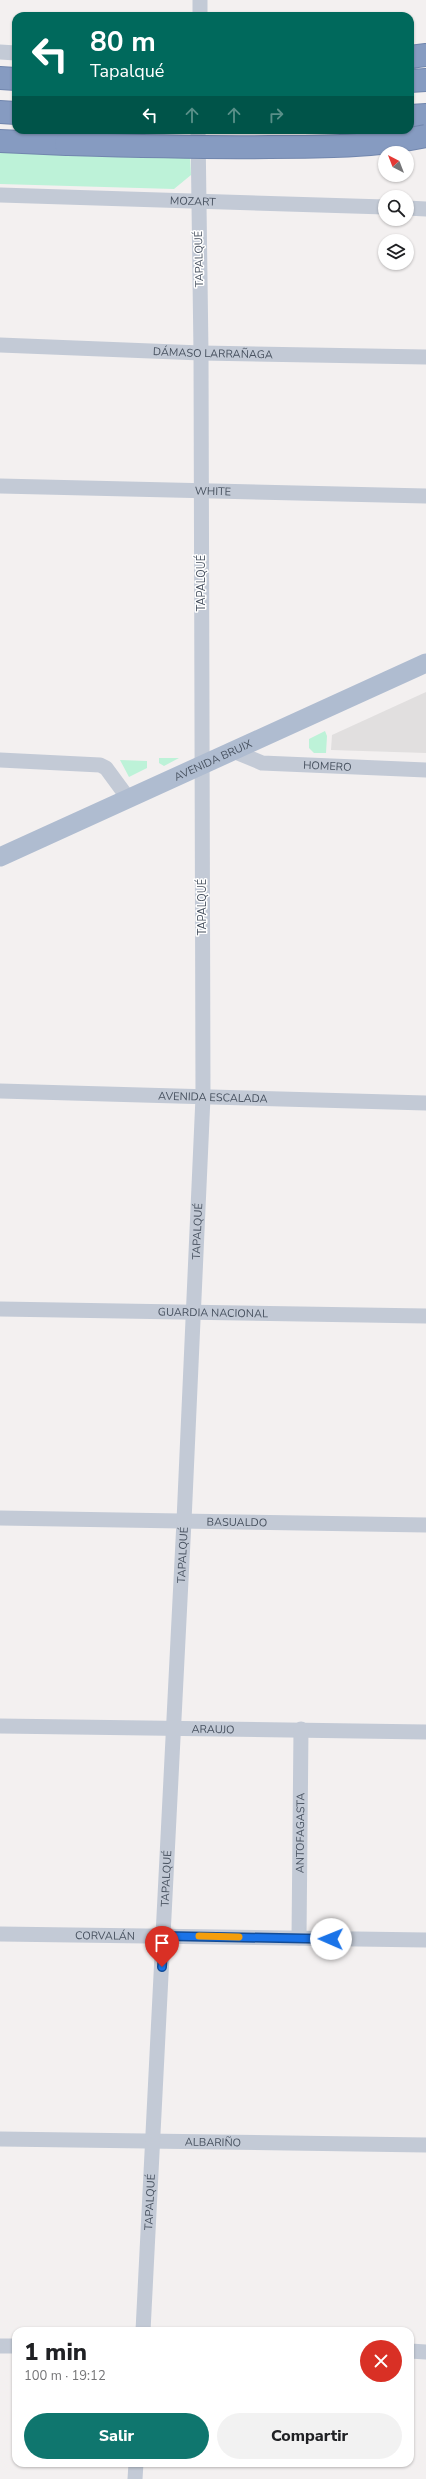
<!DOCTYPE html>
<html lang="es">
<meta charset="utf-8">
<style>
body{margin:0;font-family:"Nunito Sans",sans-serif;background:#f2f2f2;color:#202124;height:100vh;display:flex;flex-direction:column;font-size:15px;white-space:nowrap}
*{box-sizing:border-box;margin:0}
p{font-size:13px;color:#757577}
.icon{flex:none;width:22px;height:22px;fill:none;stroke:currentColor;stroke-width:2;stroke-linecap:round;stroke-linejoin:round}
.map{position:relative;flex:1;overflow:hidden}
.panel{position:absolute;left:12px;top:2327px;width:402px;height:140px;display:flex;flex-direction:column;background:#fff;border-radius:12px;box-shadow:0 1px 3px #0004}
.panel>*{flex:none}
.top-card{position:absolute;left:12px;top:12px;width:402px;height:122px;border-radius:12px;box-shadow:0 1px 3px #0004;background:#00695c;color:#fff;overflow:hidden}
.needle{width:26px;rotate:318deg}
.controls{position:absolute;left:378px;top:146px;display:grid;gap:8px}
.controls a{display:grid;place-items:center;width:36px;height:36px;border-radius:50%;background:#fff;box-shadow:0 1px 3px #0004;font-size:20px}
.pin{position:absolute;display:grid;place-items:center;width:34px;height:34px;color:#fff;margin:-41px -17px;border-radius:50% 50% 50% 0;rotate:-45deg;box-shadow:0 0 4px #0007}
.pin .icon{rotate:45deg}
.me{position:absolute;width:44px;margin:-22px;rotate:271deg;stroke-linejoin:round;filter:drop-shadow(0 0 3px #0008)}
.turn{display:flex;align-items:center;gap:14px;height:84px;padding:0 12px;font-size:18px}
.turn .icon{width:52px;height:52px;stroke-width:2.5}
.turn b{display:block;font-size:28px;line-height:34px}
.lanes{display:flex;align-items:center;height:38px;padding:0 12px;background:#0003;justify-content:center;gap:20px;direction:ltr}
.lanes .off{opacity:.35}
.round{display:grid;place-items:center;flex:none;width:42px;height:42px;border-radius:21px;background:#f2f2f2}
.headline{display:flex;align-items:center;justify-content:space-between;height:68px;padding:0 12px}
h1{font-size:24px;font-weight:800;line-height:30px}
.primary-button{display:flex;gap:8px;margin-top:auto;padding:8px 12px}
.primary-button a{flex:1;height:46px;border-radius:24px;background:#0f766e;color:#fff;font-size:16px;font-weight:800;line-height:46px;text-align:center}
.primary-button a+a{background:#f2f2f2;color:#202124}
.map>svg:first-child{display:block}
.education{fill:#e1dfdf}
.green{fill:#bdf2d8}
.lines{fill:none;stroke-linecap:round;stroke-linejoin:round}
.highway-casing{stroke:#7186ad;stroke-width:24}
.minor{stroke:#c3cad6;stroke-width:15}
.major{stroke:#afbcd0;stroke-width:19}
.highway{stroke:#869bc1;stroke-width:22}
.highway-bridge-casing{stroke:#7186ad;stroke-width:24;stroke-linecap:butt}
.highway-bridge{stroke:#869bc1;stroke-width:22}
.route-casing{stroke:#114b97;stroke-width:10}
.route{stroke:#1a73e8;stroke-width:7}
.slow{stroke:#f59e0b;stroke-width:7}
.labels{text-anchor:middle;dominant-baseline:central;stroke-width:3;stroke-linejoin:round;paint-order:stroke}
.street-label{font-size:11px;fill:#47515f;stroke:#fff}
</style>
<div class="map">
<svg width="426" height="2479" viewBox="0 0 426 2479">
<rect width="100%" height="100%" fill="#f3f0f0"/>
<path class="education" d="M 426,692 L 426,753 L 331,750 L 332,735 Z"/>
<path class="green" d="M 0,149 L 190,156 L 191,175 L 174,189 L 0,184 Z
M 325,731 L 327,736 L 326,753 L 314,753 L 309,748 L 309,739 Z
M 159,758 L 179,758 L 164,766 L 159,763 Z
M 120,760 L 147,761 L 147,768 L 129,777 Z"/>
<g class="lines">
<g class="highway-casing">
<path id="highway" d="M 410,57 L 426,55
M 0,78 L 16,79
M 410,81 L 426,80
M 0,112 L 16,113
M 410,116 L 426,115
M 0,141 L 66,144"/>
</g>
<g class="minor">
<path d="M 200,16 L 200,0"/>
<path d="M 0,52 L 16,53"/>
<path id="s1" d="M 0,195 L 385,207"/>
<path d="M 407,208 L 426,209"/>
<path id="s2" d="M 0,345 L 201,353 L 426,357"/>
<path id="s3" d="M 0,486 L 426,496"/>
<path id="s4" d="M 231,750 L 262,763 L 426,770"/>
<path d="M 0,760 L 100,765 L 106,768 L 128,798"/>
<path id="s5" d="M 0,1091 L 426,1103"/>
<path id="s6" d="M 0,1309 L 426,1316"/>
<path id="s7" d="M 0,1518 L 426,1525"/>
<path id="s8" d="M 0,1726 L 426,1732"/>
<path id="s9" d="M 0,1934 L 426,1940"/>
<path id="s10" d="M 299,1938 L 301,1729"/>
<path id="s11" d="M 0,2139 L 426,2145"/>
<path id="s12" d="M 143,2331 L 184,1521 L 203,1097 L 201,353 L 198,130"/>
<path d="M 0,2346 L 16,2346"/>
<path d="M 410,2351 L 426,2352"/>
<path d="M 135,2479 L 136,2463"/>
</g>
<path class="major" id="s13" d="M 0,857 L 426,663"/>
<use href="#highway" class="highway"/>
<g class="highway-bridge-casing">
<path id="highway-bridge" d="M 66,144 C 134,146 201,148 269,147 C 321,147 375,147 426,136"/>
</g>
<use href="#highway-bridge" class="highway-bridge"/>
</g>
<g class="lines">
<g class="route-casing">
<path id="route" d="M 162,1967 L 164,1936 L 331,1939"/>
</g>
<use href="#route" class="route"/>
<path class="slow" d="M 199,1936 L 239,1937"/>
</g>
<g class="labels">
<g class="street-label">
<text stroke="none"><textPath href="#s1" startOffset="193">MOZART</textPath></text>
<text transform="translate(199 259) rotate(-91)">TAPALQUÉ</text>
<text stroke="none"><textPath href="#s2" startOffset="213">DÁMASO LARRAÑAGA</textPath></text>
<text stroke="none"><textPath href="#s3" startOffset="213">WHITE</textPath></text>
<text transform="translate(201 583) rotate(-90)">TAPALQUÉ</text>
<text stroke="none"><textPath href="#s13" startOffset="234">AVENIDA BRUIX</textPath></text>
<text stroke="none"><textPath href="#s4" startOffset="99">HOMERO</textPath></text>
<text transform="translate(202 907) rotate(-90)">TAPALQUÉ</text>
<text stroke="none"><textPath href="#s5" startOffset="213">AVENIDA ESCALADA</textPath></text>
<text stroke="none"><textPath href="#s12" startOffset="1101">TAPALQUÉ</textPath></text>
<text stroke="none"><textPath href="#s6" startOffset="213">GUARDIA NACIONAL</textPath></text>
<text stroke="none"><textPath href="#s7" startOffset="237">BASUALDO</textPath></text>
<text stroke="none"><textPath href="#s12" startOffset="777">TAPALQUÉ</textPath></text>
<text stroke="none"><textPath href="#s8" startOffset="213">ARAUJO</textPath></text>
<text stroke="none"><textPath href="#s10" startOffset="105">ANTOFAGASTA</textPath></text>
<text stroke="none"><textPath href="#s12" startOffset="453">TAPALQUÉ</textPath></text>
<text stroke="none"><textPath href="#s9" startOffset="105">CORVALÁN</textPath></text>
<text stroke="none"><textPath href="#s11" startOffset="213">ALBARIÑO</textPath></text>
<text stroke="none"><textPath href="#s12" startOffset="129">TAPALQUÉ</textPath></text>
</g>
</g>
</svg>
<div class="controls">
<a><svg class="needle" viewBox="-14 -14 28 28"><path d="M0-13l5 13h-10z" fill="#e53935"/><path d="M0 13l5-13h-10z" fill="#757577"/></svg></a>
<a><svg class="icon" aria-label="search" viewBox="0 0 24 24"><circle cx="10" cy="10" r="6"/><path d="M15 15l6 6"/></svg></a>
<a><svg class="icon" aria-label="layers" viewBox="0 0 24 24"><path d="M12 4l9 5-9 5-9-5zM3 14l9 5 9-5"/></svg></a>
</div>
<div class="pin" style="left:162px;top:1967px;background:#d93025"><svg class="icon" aria-label="arrive" viewBox="0 0 24 24"><path d="M6 21V4h12l-3 4 3 4H6"/></svg></div>
<svg class="me" style="left:331px;top:1939px" viewBox="-20 -20 40 40"><circle r="19" fill="#fff"/><path d="M0-13L10 11 0 6-10 11z" fill="#1a73e8"/></svg>
<div class="top-card">
<div class="turn"><svg class="icon" aria-label="left" viewBox="0 0 24 24"><path d="M17 20v-9H6M10 6l-5 5 5 5"/></svg><div><b>80 m</b>Tapalqué</div></div>
<div class="lanes"><svg class="icon" aria-label="left" viewBox="0 0 24 24"><path d="M17 20v-9H6M10 6l-5 5 5 5"/></svg><svg class="icon off" aria-label="ahead" viewBox="0 0 24 24"><path d="M12 20V5M6 11l6-6 6 6"/></svg><svg class="icon off" aria-label="ahead" viewBox="0 0 24 24"><path d="M12 20V5M6 11l6-6 6 6"/></svg><svg class="icon off" aria-label="right" viewBox="0 0 24 24"><path d="M7 20v-9h11M14 6l5 5-5 5"/></svg></div>
</div>
<section class="panel">
<div class="headline"><div><h1>1 min</h1><p>100 m · 19:12</p></div><a class="round" style="background:#d93025;color:#fff"><svg class="icon" aria-label="close" viewBox="0 0 24 24"><path d="M6 6l12 12M18 6L6 18"/></svg></a></div>
<div class="primary-button"><a>Salir</a><a>Compartir</a></div>
</section>
</div>
